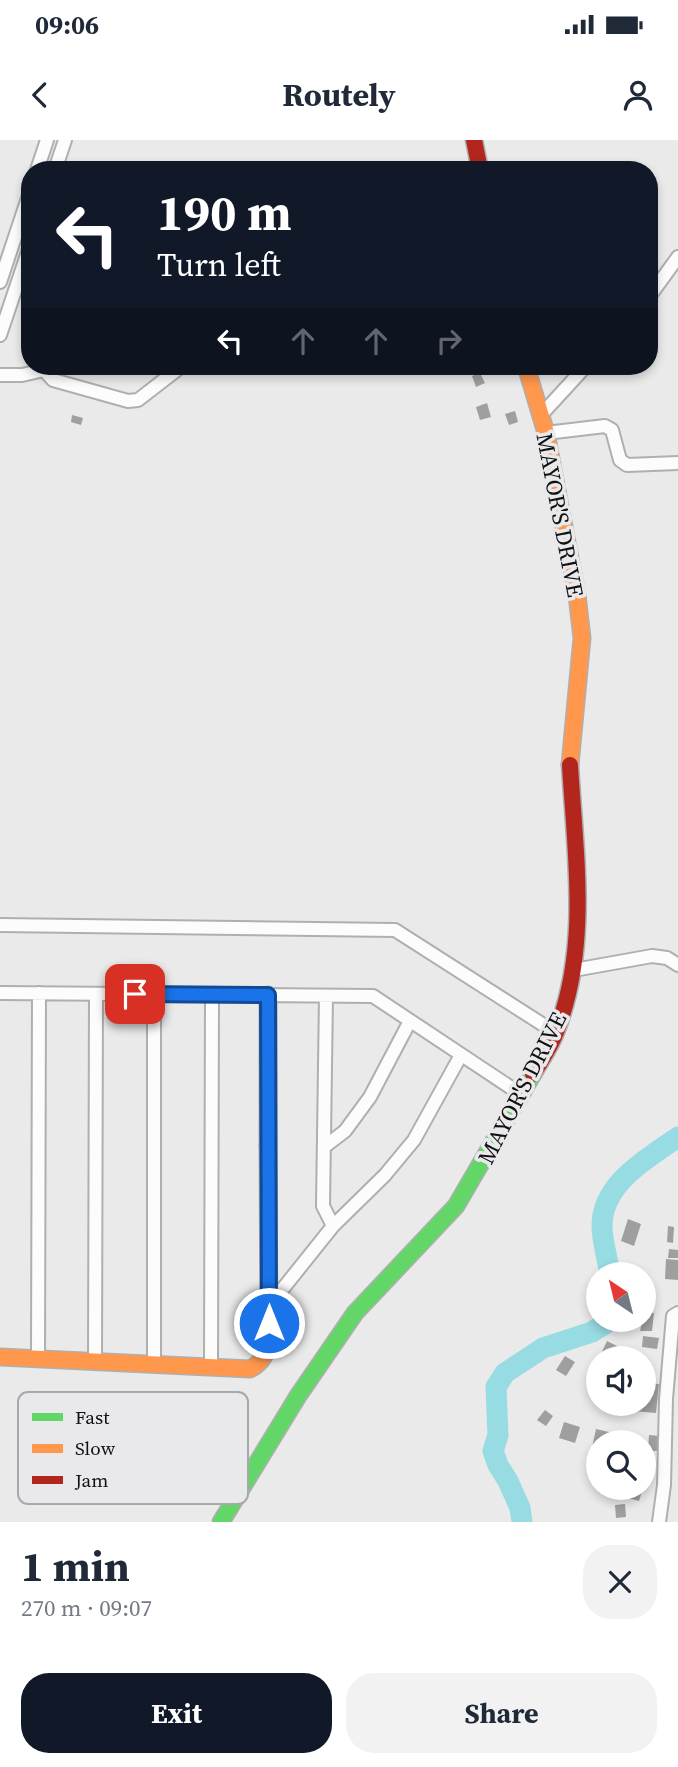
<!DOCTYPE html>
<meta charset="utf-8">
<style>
body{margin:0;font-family:"Source Serif 4",serif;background:#f2f2f3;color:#1f2937;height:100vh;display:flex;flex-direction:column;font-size:26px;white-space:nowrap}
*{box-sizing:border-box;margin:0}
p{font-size:23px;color:#747a83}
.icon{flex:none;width:38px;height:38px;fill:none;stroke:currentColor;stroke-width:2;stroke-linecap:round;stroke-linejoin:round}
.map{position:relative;height:1382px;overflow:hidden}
.side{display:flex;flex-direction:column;background:#fff;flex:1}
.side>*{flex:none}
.hud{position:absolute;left:21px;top:21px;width:637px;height:214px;border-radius:28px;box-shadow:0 4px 10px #0003;background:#111827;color:#fff;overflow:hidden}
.needle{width:46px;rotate:325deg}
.buttons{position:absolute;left:586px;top:1122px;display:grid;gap:14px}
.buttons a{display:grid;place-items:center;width:70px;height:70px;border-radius:50%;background:#fff;box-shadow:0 4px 10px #0003;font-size:35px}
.pin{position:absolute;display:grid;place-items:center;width:60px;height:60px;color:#fff;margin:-30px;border-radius:14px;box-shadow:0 4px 10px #0006}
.me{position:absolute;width:77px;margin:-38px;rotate:0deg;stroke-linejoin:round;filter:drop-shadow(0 0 5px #0008)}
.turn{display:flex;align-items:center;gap:24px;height:147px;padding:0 21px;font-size:32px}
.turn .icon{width:91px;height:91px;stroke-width:2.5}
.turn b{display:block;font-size:49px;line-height:60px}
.lanes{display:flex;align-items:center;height:66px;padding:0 21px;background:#0003;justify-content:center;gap:35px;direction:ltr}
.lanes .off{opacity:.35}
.round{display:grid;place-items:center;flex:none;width:74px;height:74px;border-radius:28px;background:#f2f2f3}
.headline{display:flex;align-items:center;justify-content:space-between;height:119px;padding:0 21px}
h1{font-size:42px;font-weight:700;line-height:52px}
.primary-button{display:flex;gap:14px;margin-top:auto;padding:14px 21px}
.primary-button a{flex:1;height:80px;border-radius:28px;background:#111827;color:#fff;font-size:28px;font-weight:700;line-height:80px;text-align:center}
.primary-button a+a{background:#f2f2f3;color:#1f2937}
.status{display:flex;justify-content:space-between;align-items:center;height:49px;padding:0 35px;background:#fff;direction:ltr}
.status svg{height:19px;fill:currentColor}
header{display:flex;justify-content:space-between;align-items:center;height:91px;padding:0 21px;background:#fff;font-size:32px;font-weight:700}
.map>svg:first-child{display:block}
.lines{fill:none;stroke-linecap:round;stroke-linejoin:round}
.river{stroke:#97dbe3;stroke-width:21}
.building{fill:#9f9fa0}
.street-casing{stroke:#afafb0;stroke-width:16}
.fast-casing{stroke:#afafb0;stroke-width:19}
.slow-casing{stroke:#afafb0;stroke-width:19}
.jam-casing{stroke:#afafb0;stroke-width:19}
.street{stroke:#fcfcfc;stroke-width:12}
.fast{stroke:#63d668;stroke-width:16}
.slow{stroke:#ff974d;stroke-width:16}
.jam{stroke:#b3261e;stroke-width:16}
.route-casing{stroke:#114b97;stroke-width:18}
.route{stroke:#1a73e8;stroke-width:12}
.labels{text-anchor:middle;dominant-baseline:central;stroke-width:7;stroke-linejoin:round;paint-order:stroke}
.street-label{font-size:23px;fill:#101111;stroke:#e9e9eb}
.key{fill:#e9e9eb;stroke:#a8a8aa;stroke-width:2}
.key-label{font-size:19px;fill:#101111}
</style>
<div class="status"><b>09:06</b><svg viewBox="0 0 49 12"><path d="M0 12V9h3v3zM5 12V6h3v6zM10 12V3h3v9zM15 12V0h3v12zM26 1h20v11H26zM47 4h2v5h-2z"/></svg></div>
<header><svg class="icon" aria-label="back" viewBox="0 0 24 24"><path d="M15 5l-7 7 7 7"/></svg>Routely<svg class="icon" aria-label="person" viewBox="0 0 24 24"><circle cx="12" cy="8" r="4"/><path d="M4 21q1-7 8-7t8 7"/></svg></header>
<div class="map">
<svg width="678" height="1382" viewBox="0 0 678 1382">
<rect width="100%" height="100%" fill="#eaeaea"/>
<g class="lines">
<path class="river" d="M 612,1134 L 609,1130 C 607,1116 602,1100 602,1086 C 602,1043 648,1018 678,997
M 522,1382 L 520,1368 L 508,1341 L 498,1325 L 493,1311 L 498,1295 L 496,1247 L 505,1233 L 543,1208 L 592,1192 L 611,1180"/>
</g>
<path class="building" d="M 480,233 L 485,243 L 476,247 L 472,236 Z
M 487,263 L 491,277 L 480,280 L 476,267 Z
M 515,271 L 518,282 L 509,285 L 505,274 Z
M 72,275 L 83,278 L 81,285 L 71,282 Z
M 628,1079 L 641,1084 L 634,1106 L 621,1101 Z
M 668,1086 L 674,1087 L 673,1103 L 667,1102 Z
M 669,1109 L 678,1110 L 678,1118 L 668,1118 Z
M 666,1119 L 678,1120 L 678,1140 L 665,1139 Z
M 644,1172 L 654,1173 L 652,1191 L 640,1191 Z
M 643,1196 L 659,1198 L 657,1209 L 642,1207 Z
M 607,1201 L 617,1206 L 611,1218 L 600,1216 Z
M 565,1216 L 575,1222 L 566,1236 L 556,1230 Z
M 644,1243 L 659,1244 L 656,1273 L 633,1271 L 634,1264 L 644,1264 Z
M 545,1270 L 553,1276 L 546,1286 L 537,1280 Z
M 564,1282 L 580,1287 L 575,1303 L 559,1298 Z
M 596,1289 L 613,1293 L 611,1302 L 598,1302 L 598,1318 L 590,1317 Z
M 649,1295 L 659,1296 L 658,1311 L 648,1311 Z
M 626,1348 L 643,1348 L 639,1361 L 624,1357 Z
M 625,1364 L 626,1377 L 616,1378 L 615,1365 Z"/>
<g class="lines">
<g class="street-casing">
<path id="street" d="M 37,30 L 47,0
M 55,30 L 65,0
M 0,142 L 30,52
M 649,157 L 678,117
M 0,195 L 30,106
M 0,235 L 22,235 L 44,230 L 53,240 L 128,261 L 138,260 L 178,229
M 541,275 L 586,226
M 546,293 L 605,286 L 612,290 L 620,320 L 627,325 L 678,323
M 0,785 L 395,790 L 556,893
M 574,830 L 652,816 L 667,818 L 678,825
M 0,853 L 373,856 L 522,955
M 326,856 L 323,1066 L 333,1086
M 324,1007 L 345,991 L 370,957 L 410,881
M 269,1166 L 333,1086 L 385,1035 L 414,1000 L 461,915
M 38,1219 L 39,853
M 95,1222 L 96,854
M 154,1224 L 154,854
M 211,1227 L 212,855
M 659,1382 L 664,1345 L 666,1259 L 673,1176 L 678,1173"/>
</g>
<g class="fast-casing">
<path id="fast" d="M 268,855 L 268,1006
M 221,1382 L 298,1256 L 355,1173 L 456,1066 L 533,934"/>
</g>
<g class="slow-casing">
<path id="slow" d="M 526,226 L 546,293 L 577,455 L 582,498 L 570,625
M 0,1217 L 250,1229 C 262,1223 266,1214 269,1201 L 268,1006"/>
</g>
<g class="jam-casing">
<path id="jam" d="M 474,0 L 480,30
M 533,934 C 541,920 551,906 556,892 C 590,807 575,713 570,625"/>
</g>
<use href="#street" class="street"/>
<use href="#fast" class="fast"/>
<use href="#slow" class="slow"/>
<use href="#jam" class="jam"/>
</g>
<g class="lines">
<g class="route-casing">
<path id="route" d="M 135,854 L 268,855 L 269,1183"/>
</g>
<use href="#route" class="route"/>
</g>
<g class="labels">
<g class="street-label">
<text transform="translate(560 375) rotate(79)">MAYOR'S DRIVE</text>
<text transform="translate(522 948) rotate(-63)">MAYOR'S DRIVE</text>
</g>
</g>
<rect x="18" y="1252" width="230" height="112" rx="10" class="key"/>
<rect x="32" y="1273" width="31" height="8" fill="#63d668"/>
<rect x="32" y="1304" width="31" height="9" fill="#ff974d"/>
<rect x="32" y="1336" width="31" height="8" fill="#b3261e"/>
<g class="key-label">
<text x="75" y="1284">Fast</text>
<text x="75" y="1315">Slow</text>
<text x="75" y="1347">Jam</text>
</g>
</svg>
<div class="buttons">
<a><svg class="needle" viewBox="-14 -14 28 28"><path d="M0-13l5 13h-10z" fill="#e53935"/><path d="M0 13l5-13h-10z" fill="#747a83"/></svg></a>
<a><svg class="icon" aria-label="sound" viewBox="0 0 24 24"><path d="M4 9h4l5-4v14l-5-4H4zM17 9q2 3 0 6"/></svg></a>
<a><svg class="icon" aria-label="search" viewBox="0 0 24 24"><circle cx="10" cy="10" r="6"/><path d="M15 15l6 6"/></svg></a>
</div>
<div class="pin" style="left:135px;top:854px;background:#d93025"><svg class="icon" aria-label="arrive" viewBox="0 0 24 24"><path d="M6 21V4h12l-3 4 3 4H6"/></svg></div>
<svg class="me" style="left:269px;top:1183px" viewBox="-20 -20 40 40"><circle r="17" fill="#1a73e8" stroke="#fff" stroke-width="3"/><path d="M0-11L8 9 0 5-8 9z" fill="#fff"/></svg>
<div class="hud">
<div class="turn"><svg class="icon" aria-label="left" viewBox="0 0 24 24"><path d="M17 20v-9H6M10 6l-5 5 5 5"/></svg><div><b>190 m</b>Turn left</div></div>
<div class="lanes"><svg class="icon" aria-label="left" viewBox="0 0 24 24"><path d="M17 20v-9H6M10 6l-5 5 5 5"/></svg><svg class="icon off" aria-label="ahead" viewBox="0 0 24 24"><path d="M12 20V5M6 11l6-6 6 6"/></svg><svg class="icon off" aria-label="ahead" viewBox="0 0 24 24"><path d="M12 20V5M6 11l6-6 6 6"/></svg><svg class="icon off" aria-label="right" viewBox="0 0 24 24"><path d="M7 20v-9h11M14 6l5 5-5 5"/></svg></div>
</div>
</div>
<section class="side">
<div class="headline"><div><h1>1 min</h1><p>270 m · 09:07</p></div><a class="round"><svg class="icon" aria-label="close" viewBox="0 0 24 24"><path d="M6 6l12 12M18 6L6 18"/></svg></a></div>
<div class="primary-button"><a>Exit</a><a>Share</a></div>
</section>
